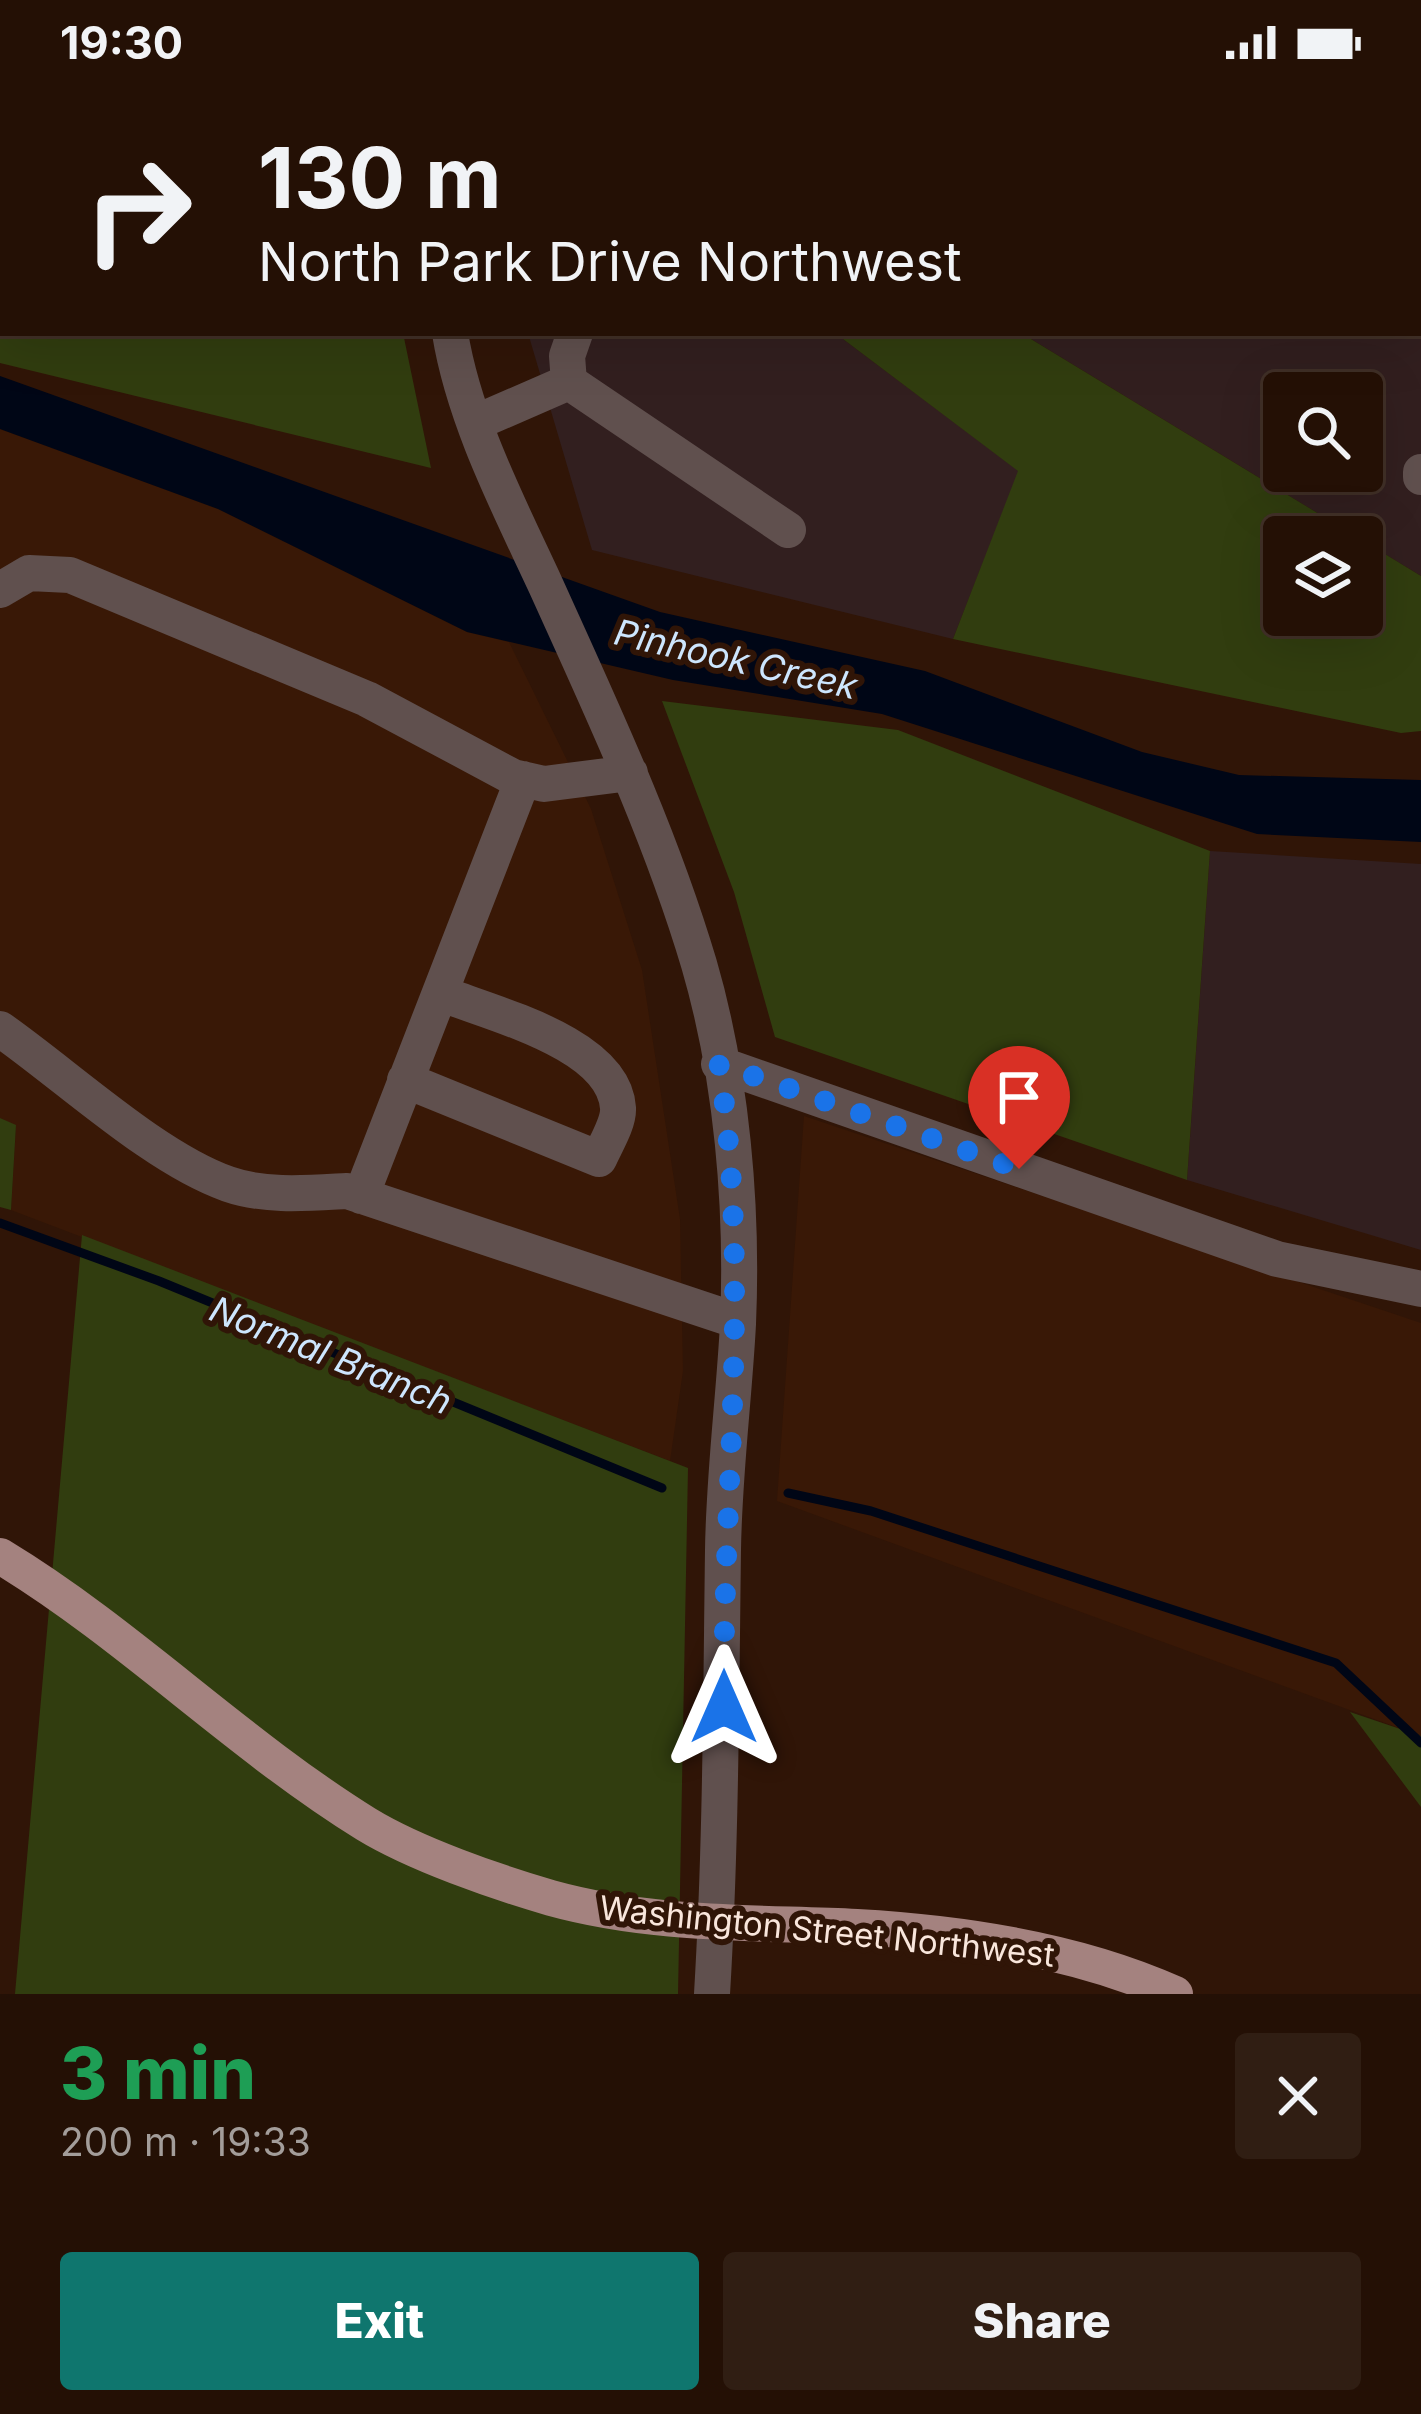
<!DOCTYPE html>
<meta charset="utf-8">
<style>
body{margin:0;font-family:Inter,sans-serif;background:#301e13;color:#f1f3f6;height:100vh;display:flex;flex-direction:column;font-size:45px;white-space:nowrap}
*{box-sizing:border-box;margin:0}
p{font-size:39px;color:#a39d9a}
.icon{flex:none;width:66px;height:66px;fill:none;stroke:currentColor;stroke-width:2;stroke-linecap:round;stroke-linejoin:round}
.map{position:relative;height:1910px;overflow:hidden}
.details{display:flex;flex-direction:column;background:#241005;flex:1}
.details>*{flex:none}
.hud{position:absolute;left:0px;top:0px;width:1422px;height:252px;box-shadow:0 12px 48px #0002,0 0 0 3px #413027;background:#241005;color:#f1f3f6;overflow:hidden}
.buttons{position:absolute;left:1263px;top:288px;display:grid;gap:24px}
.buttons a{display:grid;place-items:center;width:120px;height:120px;border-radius:12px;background:#241005;box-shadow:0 12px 48px #0002,0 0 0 3px #413027;font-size:60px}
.pin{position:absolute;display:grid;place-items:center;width:102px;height:102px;color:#fff;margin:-123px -51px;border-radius:50% 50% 50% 0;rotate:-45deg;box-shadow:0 0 12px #0007}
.pin .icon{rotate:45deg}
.me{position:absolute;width:132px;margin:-66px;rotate:0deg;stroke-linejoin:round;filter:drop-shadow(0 0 9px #0008)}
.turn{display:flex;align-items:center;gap:42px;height:252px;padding:0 60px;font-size:54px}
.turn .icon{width:156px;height:156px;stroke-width:2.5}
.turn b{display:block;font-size:84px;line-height:102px}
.round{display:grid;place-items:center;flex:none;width:126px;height:126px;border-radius:12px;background:#301e13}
.summary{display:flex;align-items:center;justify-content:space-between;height:204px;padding:0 60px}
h1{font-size:72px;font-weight:800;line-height:90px;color:#1e9e55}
.primary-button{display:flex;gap:24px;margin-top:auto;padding:24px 60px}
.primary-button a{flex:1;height:138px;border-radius:12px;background:#0f766e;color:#fff;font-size:48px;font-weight:800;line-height:138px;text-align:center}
.primary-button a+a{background:#301e13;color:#f1f3f6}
.status{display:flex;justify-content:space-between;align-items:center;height:84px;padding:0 60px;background:#241005;direction:ltr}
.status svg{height:33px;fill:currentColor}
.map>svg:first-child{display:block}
.commercial{fill:#321f1f;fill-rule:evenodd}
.built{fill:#391806}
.green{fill:#313d0f}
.water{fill:#000616}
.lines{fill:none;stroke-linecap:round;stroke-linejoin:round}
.stream{stroke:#000616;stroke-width:9}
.minor{stroke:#60504e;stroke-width:36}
.major{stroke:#a4827f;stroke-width:36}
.route{stroke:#1a73e8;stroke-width:21;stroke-dasharray:0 37.8}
.labels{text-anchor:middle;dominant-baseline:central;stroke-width:12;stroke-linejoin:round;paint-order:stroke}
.street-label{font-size:33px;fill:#f9e6dc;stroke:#301507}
.water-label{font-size:36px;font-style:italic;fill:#cde6fe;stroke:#301507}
</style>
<div class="status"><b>19:30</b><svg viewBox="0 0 49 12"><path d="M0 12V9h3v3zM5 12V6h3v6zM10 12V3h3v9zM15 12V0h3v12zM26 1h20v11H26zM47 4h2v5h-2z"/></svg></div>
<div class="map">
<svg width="1421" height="1910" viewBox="0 0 1421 1910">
<rect width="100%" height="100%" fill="#301507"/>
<path class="commercial" d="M 503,0 L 1421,0 L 1421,492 L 1021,249 L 1419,249 L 1419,3 ZM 1284,309 L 1362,309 L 1362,387 L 1284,387 Z
M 528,249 L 835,249 L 1019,387 L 953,555 L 592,466 Z
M 1210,767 L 1421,780 L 1421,1166 L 1187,1096 Z"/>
<path class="built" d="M 0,345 L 218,425 L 467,548 L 509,558 L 591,725 L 642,886 L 680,1135 L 683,1287 L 670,1377 L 11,1126 L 16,1042 L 0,1034 Z
M 804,1032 L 1421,1239 L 1421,1652 L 777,1417 Z"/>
<path class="green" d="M 0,0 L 388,0 L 3,3 L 3,249 L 403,249 L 431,384 L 0,279 Z
M 835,249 L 1021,249 L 1357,453 L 1284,453 L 1284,531 L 1362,531 L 1362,456 L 1421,492 L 1421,647 L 1401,649 L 953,555 L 1018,387 Z
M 662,617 L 898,646 L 1210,767 L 1187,1096 L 775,953 L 734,808 Z
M 0,1034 L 16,1041 L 11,1126 L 0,1123 Z
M 82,1151 L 688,1384 L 678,1910 L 15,1910 Z
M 1350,1628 L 1421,1652 L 1421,1723 Z"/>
<path class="water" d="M 0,292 L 660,528 L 925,587 L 1142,668 L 1239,691 L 1421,696 L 1421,758 L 1257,750 L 882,630 L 673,596 L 467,548 L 218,425 L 0,345 Z"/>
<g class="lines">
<path class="stream" d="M 0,1139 L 159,1197 L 662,1404
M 788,1409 L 871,1427 L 1336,1579 L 1421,1659"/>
<path class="minor" d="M 1107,0 L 1107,3
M 429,3 L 429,0
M 1074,3 L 1076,0
M 1241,3 L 1244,0
M 450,249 C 464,336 509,422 546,502 C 602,626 660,749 699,880 C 732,993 743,1123 738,1240 C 734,1315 724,1390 723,1466 C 721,1615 721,1760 712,1910
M 569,298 L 567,272 L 575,249
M 477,338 L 569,298 L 788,446
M 1421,388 L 1421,393
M 0,506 L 29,489 L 70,491 L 367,615 L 513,693 L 544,700 L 630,689
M 0,945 C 66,991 154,1074 228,1100 C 265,1113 309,1109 347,1107 L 738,1237
M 719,980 L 1277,1175 L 1421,1205
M 405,996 L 599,1075 C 605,1061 619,1039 618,1024 C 614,959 492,930 440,909
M 361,1112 L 523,695"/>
<path class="major" d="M 0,1472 C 129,1550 237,1660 366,1740 C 415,1770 496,1798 551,1814 C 652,1842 754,1838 857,1843 C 964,1849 1077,1866 1175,1910"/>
</g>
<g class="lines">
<path class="route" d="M 724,1623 C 722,1408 752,1194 719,980 L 1019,1085"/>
</g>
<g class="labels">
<g class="street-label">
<text transform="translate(827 1847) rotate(6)">Washington Street Northwest</text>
</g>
<g class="water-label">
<text transform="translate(736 575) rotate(13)">Pinhook Creek</text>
<text transform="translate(331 1271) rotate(22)">Normal Branch</text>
</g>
</g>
</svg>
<div class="buttons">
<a><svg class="icon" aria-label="search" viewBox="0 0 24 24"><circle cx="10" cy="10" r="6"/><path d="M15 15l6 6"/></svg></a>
<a><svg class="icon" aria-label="layers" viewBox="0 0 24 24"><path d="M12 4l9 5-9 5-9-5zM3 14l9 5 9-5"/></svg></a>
</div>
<div class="pin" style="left:1019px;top:1085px;background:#d93025"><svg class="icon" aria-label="arrive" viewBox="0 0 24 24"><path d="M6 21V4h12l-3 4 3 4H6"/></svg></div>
<svg class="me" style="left:724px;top:1623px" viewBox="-20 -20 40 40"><path d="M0-17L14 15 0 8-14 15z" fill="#1a73e8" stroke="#fff" stroke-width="4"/></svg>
<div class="hud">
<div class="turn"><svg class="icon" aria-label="right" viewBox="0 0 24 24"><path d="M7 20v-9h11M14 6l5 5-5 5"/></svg><div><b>130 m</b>North Park Drive Northwest</div></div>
</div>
</div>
<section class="details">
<div class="summary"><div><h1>3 min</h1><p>200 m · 19:33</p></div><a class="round"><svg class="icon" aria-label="close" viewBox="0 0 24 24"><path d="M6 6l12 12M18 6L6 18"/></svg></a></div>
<div class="primary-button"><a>Exit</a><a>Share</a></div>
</section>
